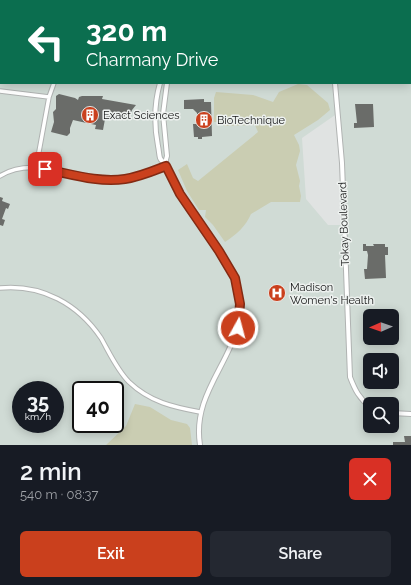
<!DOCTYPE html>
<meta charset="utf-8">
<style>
body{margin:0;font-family:Raleway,sans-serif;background:#242831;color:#f1f3f6;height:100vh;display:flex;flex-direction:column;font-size:15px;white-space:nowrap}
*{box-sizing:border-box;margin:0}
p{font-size:13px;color:#9ea1a6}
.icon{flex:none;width:22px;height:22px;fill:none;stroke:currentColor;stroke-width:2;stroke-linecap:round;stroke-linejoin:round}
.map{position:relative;height:445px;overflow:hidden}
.details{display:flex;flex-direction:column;background:#171b24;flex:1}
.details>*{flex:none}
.hud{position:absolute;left:0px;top:0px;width:411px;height:84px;box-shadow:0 2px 10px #0003;background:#0b6e4f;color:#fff;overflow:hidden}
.needle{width:26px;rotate:268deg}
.tools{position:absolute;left:363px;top:309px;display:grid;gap:8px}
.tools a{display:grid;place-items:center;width:36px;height:36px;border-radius:6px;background:#171b24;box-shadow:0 2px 10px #0003;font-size:20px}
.speed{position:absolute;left:12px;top:381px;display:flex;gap:8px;font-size:20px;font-weight:700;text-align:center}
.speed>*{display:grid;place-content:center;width:52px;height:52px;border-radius:50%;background:#171b24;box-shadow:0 2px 10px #0003;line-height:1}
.speed small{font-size:10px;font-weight:400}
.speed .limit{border:2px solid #111;border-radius:6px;background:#fff;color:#111}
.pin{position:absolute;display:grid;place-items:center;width:34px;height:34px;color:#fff;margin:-17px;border-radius:8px;box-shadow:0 2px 6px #0006}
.me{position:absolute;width:44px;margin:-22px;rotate:7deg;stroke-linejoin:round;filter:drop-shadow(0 0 3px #0008)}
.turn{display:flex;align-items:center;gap:14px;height:84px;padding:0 20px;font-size:18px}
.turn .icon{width:52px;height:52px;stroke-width:2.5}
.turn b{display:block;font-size:28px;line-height:34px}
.round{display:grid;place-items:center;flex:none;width:42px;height:42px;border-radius:6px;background:#242831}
.overview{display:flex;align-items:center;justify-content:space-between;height:68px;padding:0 20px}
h1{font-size:24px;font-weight:600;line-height:30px}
.primary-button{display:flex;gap:8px;margin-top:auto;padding:8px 20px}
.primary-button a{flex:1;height:46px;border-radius:6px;background:#ca401d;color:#fff;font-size:16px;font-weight:600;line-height:46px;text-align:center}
.primary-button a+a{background:#242831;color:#f1f3f6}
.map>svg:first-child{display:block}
.built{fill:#d0dbd5;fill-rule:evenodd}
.green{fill:#cacdb2}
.building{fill:#6a6c69}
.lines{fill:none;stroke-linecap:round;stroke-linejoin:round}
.minor-casing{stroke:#b0b3b2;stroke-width:5.5}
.tertiary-casing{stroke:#b0b3b2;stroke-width:6}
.secondary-casing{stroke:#b0b3b2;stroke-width:6}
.minor{stroke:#fff;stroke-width:3.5}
.tertiary{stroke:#fff;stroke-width:4}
.secondary{stroke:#fff;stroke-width:4.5}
.route-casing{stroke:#832a13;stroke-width:10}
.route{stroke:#ca401d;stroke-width:7}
.labels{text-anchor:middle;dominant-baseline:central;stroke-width:3;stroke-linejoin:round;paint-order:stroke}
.poi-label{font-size:11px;fill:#151616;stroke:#edf1ef;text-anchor:start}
.street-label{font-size:11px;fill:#151616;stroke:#edf1ef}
</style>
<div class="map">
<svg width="411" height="445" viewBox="0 0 411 445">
<rect width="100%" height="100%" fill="#e0e3e2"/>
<path class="built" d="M 0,0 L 327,1 L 1,1 L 1,83 L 410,83 L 411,74 L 411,445 L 0,445 ZM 338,113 L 344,225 L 328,225 L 306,199 L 302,138 ZM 370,316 L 392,316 L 392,338 L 370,338 ZM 370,360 L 392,360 L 392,382 L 370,382 ZM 21,390 L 55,390 L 55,424 L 21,424 ZM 81,390 L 115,390 L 115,424 L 81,424 ZM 370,404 L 392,404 L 392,426 L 370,426 Z"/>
<path class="green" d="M 298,84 L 307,85 L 328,103 L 330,110 L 318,120 L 294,135 L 299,145 L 300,151 L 296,165 L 300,181 L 299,186 L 301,196 L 300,202 L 271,202 L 251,214 C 246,226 236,235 225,242 L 213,225 L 205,217 L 206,210 L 199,210 L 187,191 L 178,170 L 187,164 L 193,178 L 198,181 L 258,132 L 255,125 L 224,126 L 222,122 L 214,122 L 214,98 L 216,92 L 253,95 L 273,102 L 279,92 Z
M 135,404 L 150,407 L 171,420 L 187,424 L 190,428 L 192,445 L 106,445 L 126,426 Z"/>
<path class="building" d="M 59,94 L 75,98 L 78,100 L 79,97 L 82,96 L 103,96 L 102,99 L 136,105 L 132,110 L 130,115 L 126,114 L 124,117 L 119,116 L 118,120 L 110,118 L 109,120 L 105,119 L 103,130 L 95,129 L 96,125 L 91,124 L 73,120 L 70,128 L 70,133 L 67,136 L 51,132 L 54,122 L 53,112 L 56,109 L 56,96 Z
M 204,99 L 204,102 L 211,102 L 212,136 L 202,137 L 202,139 L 198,139 L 198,137 L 194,137 L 193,124 L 197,124 L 197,113 L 193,109 L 184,109 L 184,100 Z
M 355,104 L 373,104 L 374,127 L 354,128 L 354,123 L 357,123 Z
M 0,197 L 3,198 L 2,201 L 10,204 L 8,209 L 6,208 L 2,219 L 5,220 L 3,226 L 0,225 Z
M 363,244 L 366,244 L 366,246 L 374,246 L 373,244 L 385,244 L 385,247 L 388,247 L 388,255 L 385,255 L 386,278 L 365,279 L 364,269 L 367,269 L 368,255 L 367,251 L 363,251 Z
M 404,436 L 411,436 L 411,445 L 393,445 L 393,442 L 405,442 Z"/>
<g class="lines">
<g class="minor-casing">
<path id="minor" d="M 381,1 L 408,0
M 0,91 L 49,97
M 36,168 L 49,97 L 54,83
M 0,176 C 35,155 73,180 110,180 C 130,180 148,172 166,166
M 0,288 C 42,284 78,304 101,338 C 109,352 117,370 129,382 C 150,402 173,407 200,412"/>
</g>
<g class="tertiary-casing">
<path id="tertiary" d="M 327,0 L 327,1
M 334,0 L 334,1
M 180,1 L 181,0
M 189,1 L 189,0
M 160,83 C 154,104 154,125 158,146 C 159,150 159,155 160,158 C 161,161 164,162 166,165 C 178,192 195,215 211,240 C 221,254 233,269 238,287 C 253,349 190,383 200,445
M 335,83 L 342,163 L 350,377 C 355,390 359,398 370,407
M 165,163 L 167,156 L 163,114 L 167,83
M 392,413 L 411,414"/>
</g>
<g class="secondary-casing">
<path id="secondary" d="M 0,3 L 1,3
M 0,12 L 1,12
M 410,65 L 411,65
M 410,74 L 411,74"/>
</g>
<use href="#minor" class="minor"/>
<use href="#tertiary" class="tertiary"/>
<use href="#secondary" class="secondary"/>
</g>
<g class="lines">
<g class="route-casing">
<path id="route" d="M 45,169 C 71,174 98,183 125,179 C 139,177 153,171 166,166 L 180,194 L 219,251 L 235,278 L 240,304 L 238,328"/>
</g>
<use href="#route" class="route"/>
</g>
<defs>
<g id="building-disc" transform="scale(0.9)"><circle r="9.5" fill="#ca401d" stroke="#edf1ef"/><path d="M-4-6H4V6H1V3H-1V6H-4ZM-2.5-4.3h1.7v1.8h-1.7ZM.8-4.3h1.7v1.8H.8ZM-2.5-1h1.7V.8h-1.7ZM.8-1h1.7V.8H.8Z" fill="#fff"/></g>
<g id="hospital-disc" transform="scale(0.9)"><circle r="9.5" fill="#ca401d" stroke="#edf1ef"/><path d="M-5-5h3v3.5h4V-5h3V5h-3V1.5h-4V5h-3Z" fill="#fff"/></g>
</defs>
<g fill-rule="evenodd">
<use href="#building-disc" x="90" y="115"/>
<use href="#building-disc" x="204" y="120"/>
<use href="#hospital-disc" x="277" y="293"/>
</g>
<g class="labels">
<g class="poi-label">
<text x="103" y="115">Exact Sciences</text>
<text x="217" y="120">BioTechnique</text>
<text x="290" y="287">Madison<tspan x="290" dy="13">Women's Health</tspan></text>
</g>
<g class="street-label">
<text transform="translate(344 224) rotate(-92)">Tokay Boulevard</text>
</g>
</g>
</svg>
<div class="tools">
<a><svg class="needle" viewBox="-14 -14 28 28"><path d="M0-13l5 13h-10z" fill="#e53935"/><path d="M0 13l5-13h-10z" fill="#9ea1a6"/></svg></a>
<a><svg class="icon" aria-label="sound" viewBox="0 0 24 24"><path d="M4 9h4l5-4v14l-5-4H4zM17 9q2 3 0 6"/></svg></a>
<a><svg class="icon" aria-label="search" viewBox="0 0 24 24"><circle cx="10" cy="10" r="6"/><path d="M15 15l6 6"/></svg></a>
</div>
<div class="speed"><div>35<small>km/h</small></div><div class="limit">40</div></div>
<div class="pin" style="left:45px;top:169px;background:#d93025"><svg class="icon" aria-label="arrive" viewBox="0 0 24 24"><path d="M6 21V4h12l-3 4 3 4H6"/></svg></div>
<svg class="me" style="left:238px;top:328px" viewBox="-20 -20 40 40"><circle r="17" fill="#ca401d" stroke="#fff" stroke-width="3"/><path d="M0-11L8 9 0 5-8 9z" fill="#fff"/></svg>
<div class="hud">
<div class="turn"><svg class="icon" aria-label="left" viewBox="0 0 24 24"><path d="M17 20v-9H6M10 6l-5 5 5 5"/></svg><div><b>320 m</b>Charmany Drive</div></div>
</div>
</div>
<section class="details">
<div class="overview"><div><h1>2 min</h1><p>540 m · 08:37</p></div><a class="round" style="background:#d93025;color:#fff"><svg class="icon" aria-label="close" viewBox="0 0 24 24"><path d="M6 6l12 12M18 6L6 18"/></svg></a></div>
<div class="primary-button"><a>Exit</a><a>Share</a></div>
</section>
